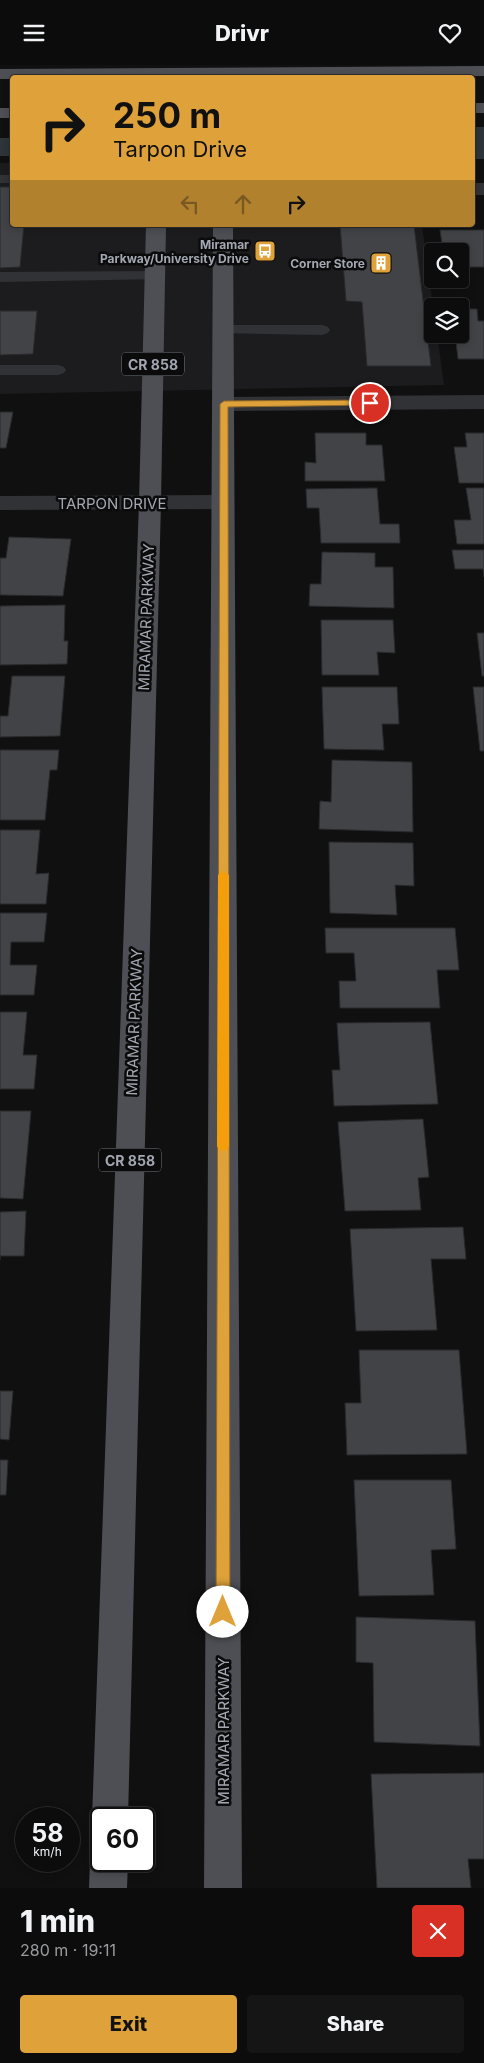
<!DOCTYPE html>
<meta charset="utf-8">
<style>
body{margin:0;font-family:Inter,sans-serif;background:#151516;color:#f1f3f6;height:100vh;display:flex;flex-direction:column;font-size:19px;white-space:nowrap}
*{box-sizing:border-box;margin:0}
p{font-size:16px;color:#9a9b9d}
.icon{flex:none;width:28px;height:28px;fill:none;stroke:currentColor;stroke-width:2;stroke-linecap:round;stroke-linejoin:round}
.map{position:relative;height:1823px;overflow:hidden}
.sheet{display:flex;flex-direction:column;background:#0c0c0d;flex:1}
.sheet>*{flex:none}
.top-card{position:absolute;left:10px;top:10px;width:465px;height:152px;border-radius:5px;box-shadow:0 2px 8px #0003,0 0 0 1px #2c2c2e;background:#dfa23a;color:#111;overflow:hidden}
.controls{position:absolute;left:424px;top:178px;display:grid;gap:10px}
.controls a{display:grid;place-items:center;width:45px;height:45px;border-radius:5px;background:#0c0c0d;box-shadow:0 2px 8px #0003,0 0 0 1px #2c2c2e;font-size:25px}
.speed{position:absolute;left:15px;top:1742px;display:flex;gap:10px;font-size:25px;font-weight:700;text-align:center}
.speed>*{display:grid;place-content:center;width:65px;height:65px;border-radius:50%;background:#0c0c0d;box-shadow:0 2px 8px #0003,0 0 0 1px #2c2c2e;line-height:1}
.speed small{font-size:12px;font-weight:400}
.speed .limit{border:2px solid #111;border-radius:8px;background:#fff;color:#111}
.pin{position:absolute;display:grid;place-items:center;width:42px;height:42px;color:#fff;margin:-21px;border:2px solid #fff;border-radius:50%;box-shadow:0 1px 5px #0007}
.me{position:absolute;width:55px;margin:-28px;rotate:0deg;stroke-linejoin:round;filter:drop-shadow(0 0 4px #0008)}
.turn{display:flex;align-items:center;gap:18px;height:105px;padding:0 20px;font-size:22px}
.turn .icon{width:65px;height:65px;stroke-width:2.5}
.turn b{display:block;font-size:35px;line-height:42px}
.lanes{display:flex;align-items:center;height:48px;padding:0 20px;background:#0003;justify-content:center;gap:25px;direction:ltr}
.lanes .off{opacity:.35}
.round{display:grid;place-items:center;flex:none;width:52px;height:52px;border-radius:5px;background:#151516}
.headline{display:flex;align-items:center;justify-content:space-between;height:85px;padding:0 20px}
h1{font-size:30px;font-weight:800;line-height:38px}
.primary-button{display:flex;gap:10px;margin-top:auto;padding:10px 20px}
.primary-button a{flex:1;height:58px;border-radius:5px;background:#dfa23a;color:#111;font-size:20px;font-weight:800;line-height:58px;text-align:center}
.primary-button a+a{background:#151516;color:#f1f3f6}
header{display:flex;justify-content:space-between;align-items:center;height:65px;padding:0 20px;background:#0c0c0d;font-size:22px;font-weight:800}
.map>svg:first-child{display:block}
.built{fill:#1c1c1e}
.water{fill:#2d353a}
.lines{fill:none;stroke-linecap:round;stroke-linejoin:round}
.canal{fill:#2d353a;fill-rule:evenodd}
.building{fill:#414347;stroke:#2a2a2d}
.lane{fill:#313236;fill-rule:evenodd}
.street{fill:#313236;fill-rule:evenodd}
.primary{fill:#4e4f54;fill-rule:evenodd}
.route{fill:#dfa23a;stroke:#916926}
.slow{fill:#f59e0b}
.labels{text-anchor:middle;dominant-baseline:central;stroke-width:5;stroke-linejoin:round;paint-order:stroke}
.far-poi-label{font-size:12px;font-weight:bold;fill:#a2a7b1;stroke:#0b0b0c;text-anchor:end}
.shield{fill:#0b0b0c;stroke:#757880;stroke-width:1}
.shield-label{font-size:14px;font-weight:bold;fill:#a2a7b1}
.street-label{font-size:15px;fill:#a2a7b1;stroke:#0b0b0c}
</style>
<header><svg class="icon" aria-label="menu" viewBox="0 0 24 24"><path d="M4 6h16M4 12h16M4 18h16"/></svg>Drivr<svg class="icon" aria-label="heart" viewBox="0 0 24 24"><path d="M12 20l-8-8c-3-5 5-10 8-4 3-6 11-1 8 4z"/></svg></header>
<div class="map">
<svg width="484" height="1823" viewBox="0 0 484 1823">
<rect width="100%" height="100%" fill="#101011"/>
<path class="built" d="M 0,98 L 12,98 L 12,160 L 422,160 L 433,241 L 432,269 L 437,269 L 444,320 L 0,329 Z"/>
<path class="water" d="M 473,62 L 484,62 L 484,94 L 473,94 Z"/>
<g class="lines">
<path class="canal" d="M 0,73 L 12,73 L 12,91 L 0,91 Z"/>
</g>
<path class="building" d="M 0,122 L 12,122 L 12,160 L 24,160 L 20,202 L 0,203 Z
M 340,160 L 414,160 L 431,301 L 367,301 L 362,237 L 346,236 Z
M 440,165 L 484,165 L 484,202 L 460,202 L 460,186 L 443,186 Z
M 460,244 L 477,244 L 478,256 L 484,256 L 484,294 L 458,294 L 455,269 L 460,269 Z
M 0,246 L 37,246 L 33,289 L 0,290 Z
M 0,347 L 13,347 L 6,383 L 0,383 Z
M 315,368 L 366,368 L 366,380 L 382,380 L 385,416 L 305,416 L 305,397 L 316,398 Z
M 465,368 L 484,368 L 484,418 L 459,418 L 454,382 L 467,382 Z
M 377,423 L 380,459 L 399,459 L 400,478 L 321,478 L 319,443 L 307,443 L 306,424 Z
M 466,423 L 484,423 L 484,479 L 457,479 L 454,455 L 471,455 Z
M 9,472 L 71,474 L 63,531 L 0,530 L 0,493 L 6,493 Z
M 452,485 L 484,485 L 484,512 L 483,504 L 455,504 Z
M 322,487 L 375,488 L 375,502 L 393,502 L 394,543 L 309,541 L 310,519 L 321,519 Z
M 65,540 L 64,576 L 68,576 L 67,599 L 0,600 L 0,541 Z
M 321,555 L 393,555 L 395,588 L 377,587 L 379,610 L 322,610 Z
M 477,568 L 484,568 L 484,611 L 482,611 Z
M 12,611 L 65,611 L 60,671 L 0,672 L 0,651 L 8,651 Z
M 322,622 L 397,622 L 399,659 L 382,659 L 384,685 L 324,684 Z
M 473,622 L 484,622 L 484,686 L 480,686 Z
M 0,685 L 59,685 L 57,705 L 50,705 L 45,755 L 0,755 Z
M 332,695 L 412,697 L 413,767 L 319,764 L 320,736 L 331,737 Z
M 0,765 L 40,765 L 36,809 L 49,808 L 46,839 L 0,839 Z
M 329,777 L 413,778 L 414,821 L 395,820 L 397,850 L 330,848 Z
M 0,848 L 47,848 L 44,877 L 11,877 L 10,900 L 37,900 L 34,930 L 0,930 Z
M 325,863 L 455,863 L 459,905 L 437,905 L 440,943 L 340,943 L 339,916 L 356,916 L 354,888 L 326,888 Z
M 0,947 L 27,947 L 23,990 L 37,990 L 34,1024 L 0,1024 Z
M 430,957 L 438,1039 L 334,1041 L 332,1005 L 340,1005 L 337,958 Z
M 0,1046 L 31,1046 L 23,1134 L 0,1133 Z
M 423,1054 L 429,1112 L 418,1113 L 421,1145 L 345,1146 L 338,1057 Z
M 26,1146 L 24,1191 L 0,1191 L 0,1195 L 0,1147 Z
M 463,1162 L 466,1194 L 431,1194 L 437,1265 L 356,1266 L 350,1164 Z
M 359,1285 L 459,1285 L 467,1389 L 347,1390 L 345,1338 L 361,1338 Z
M 0,1326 L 13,1326 L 9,1375 L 0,1374 Z
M 0,1395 L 8,1395 L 6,1430 L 0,1430 Z
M 354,1415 L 451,1415 L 456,1484 L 431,1485 L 434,1530 L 359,1531 Z
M 356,1552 L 475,1556 L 480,1681 L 374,1677 L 373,1598 L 356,1597 Z
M 484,1708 L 484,1794 L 468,1794 L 471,1823 L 377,1823 L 371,1709 Z"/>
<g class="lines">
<path class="lane" d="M 0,110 L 12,110 L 12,118 L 0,118 Z
M 155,206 L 160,208 L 163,211 L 160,214 L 0,217 L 0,207 Z
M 224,260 L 322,260 L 328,262 L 330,265 L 328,268 L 322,270 L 218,268 L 216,265 L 218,262 Z
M 0,300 L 58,300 L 64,302 L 66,305 L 64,308 L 58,310 L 0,310 Z"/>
<path class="street" d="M 472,118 L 484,118 L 484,130 L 472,130 Z
M 484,330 L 484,344 L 224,346 L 217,344 L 213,339 L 217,334 L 224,332 Z
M 223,430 L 231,432 L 234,437 L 231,442 L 223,444 L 0,445 L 0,431 Z"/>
<path class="primary" d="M 484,1 L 484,11 L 12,12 L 12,14 L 0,14 L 0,4 Z
M 472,38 L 484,38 L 484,48 L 472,48 Z
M 0,43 L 12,43 L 12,53 L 0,53 Z
M 146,160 L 166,160 L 161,437 L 128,1754 L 101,1754 L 101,1769 L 97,1767 L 92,1754 L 139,437 Z
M 213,160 L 233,160 L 242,1823 L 204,1823 Z
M 101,1781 L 101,1796 L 128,1796 L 127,1823 L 89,1823 L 90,1796 L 96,1783 Z"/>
</g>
<path class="route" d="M 370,335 L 374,338 L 373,340 L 228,342 L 230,1547 L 228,1552 L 223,1554 L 218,1552 L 216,1547 L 220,339 L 224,336 Z"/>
<path class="slow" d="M 223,806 L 229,810 L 229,1081 L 227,1085 L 223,1086 L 219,1085 L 217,1081 L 218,810 Z"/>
<defs>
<g id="bus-square" transform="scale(1.125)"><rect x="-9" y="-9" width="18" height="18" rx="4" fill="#dfa23a" stroke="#0b0b0c"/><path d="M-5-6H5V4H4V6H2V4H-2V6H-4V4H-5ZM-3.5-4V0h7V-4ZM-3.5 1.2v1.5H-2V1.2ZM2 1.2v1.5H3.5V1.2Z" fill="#fff"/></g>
<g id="building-square" transform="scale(1.125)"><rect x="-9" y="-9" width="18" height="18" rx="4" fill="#dfa23a" stroke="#0b0b0c"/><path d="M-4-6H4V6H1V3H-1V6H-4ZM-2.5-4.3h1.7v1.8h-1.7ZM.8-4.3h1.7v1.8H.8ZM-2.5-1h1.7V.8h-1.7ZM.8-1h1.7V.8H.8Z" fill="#fff"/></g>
</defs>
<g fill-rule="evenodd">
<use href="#bus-square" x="265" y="186"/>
<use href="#building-square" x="381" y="198"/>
</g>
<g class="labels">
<g class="far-poi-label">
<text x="249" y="179">Miramar<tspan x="249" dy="14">Parkway/University Drive</tspan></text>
<text x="365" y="198">Corner Store</text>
</g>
<g class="shield">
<rect x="122" y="287.5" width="62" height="23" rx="4"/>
<rect x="99" y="1083.5" width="62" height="23" rx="4"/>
</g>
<g class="shield-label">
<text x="153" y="299">CR 858</text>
<text x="130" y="1095">CR 858</text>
</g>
<g class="street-label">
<text x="112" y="438">TARPON DRIVE</text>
<text transform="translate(146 552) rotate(-88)">MIRAMAR PARKWAY</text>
<text transform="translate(134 957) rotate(-88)">MIRAMAR PARKWAY</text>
<text transform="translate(223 1666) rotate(-90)">MIRAMAR PARKWAY</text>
</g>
</g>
</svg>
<div class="controls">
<a><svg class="icon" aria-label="search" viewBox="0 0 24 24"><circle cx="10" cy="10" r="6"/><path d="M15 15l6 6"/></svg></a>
<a><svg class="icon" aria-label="layers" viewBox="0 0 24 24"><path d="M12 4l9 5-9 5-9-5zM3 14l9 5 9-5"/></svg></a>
</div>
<div class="speed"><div>58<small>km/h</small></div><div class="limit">60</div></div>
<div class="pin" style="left:370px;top:338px;background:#d93025"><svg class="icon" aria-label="arrive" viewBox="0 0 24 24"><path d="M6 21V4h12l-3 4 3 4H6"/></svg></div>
<svg class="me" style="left:223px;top:1547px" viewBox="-20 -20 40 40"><circle r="19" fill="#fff"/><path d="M0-13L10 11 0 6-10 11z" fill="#dfa23a"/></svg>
<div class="top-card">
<div class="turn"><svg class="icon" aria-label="right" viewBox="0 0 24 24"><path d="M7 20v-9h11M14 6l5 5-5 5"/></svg><div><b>250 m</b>Tarpon Drive</div></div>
<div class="lanes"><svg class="icon off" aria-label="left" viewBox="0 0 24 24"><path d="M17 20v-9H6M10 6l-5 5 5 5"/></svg><svg class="icon off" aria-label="ahead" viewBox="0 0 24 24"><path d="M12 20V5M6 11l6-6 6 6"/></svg><svg class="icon" aria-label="right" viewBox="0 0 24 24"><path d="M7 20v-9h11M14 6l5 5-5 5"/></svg></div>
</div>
</div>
<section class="sheet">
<div class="headline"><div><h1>1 min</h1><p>280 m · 19:11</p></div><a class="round" style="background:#d93025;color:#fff"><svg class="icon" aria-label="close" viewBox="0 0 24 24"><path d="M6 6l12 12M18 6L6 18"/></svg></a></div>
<div class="primary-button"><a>Exit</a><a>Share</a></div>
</section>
